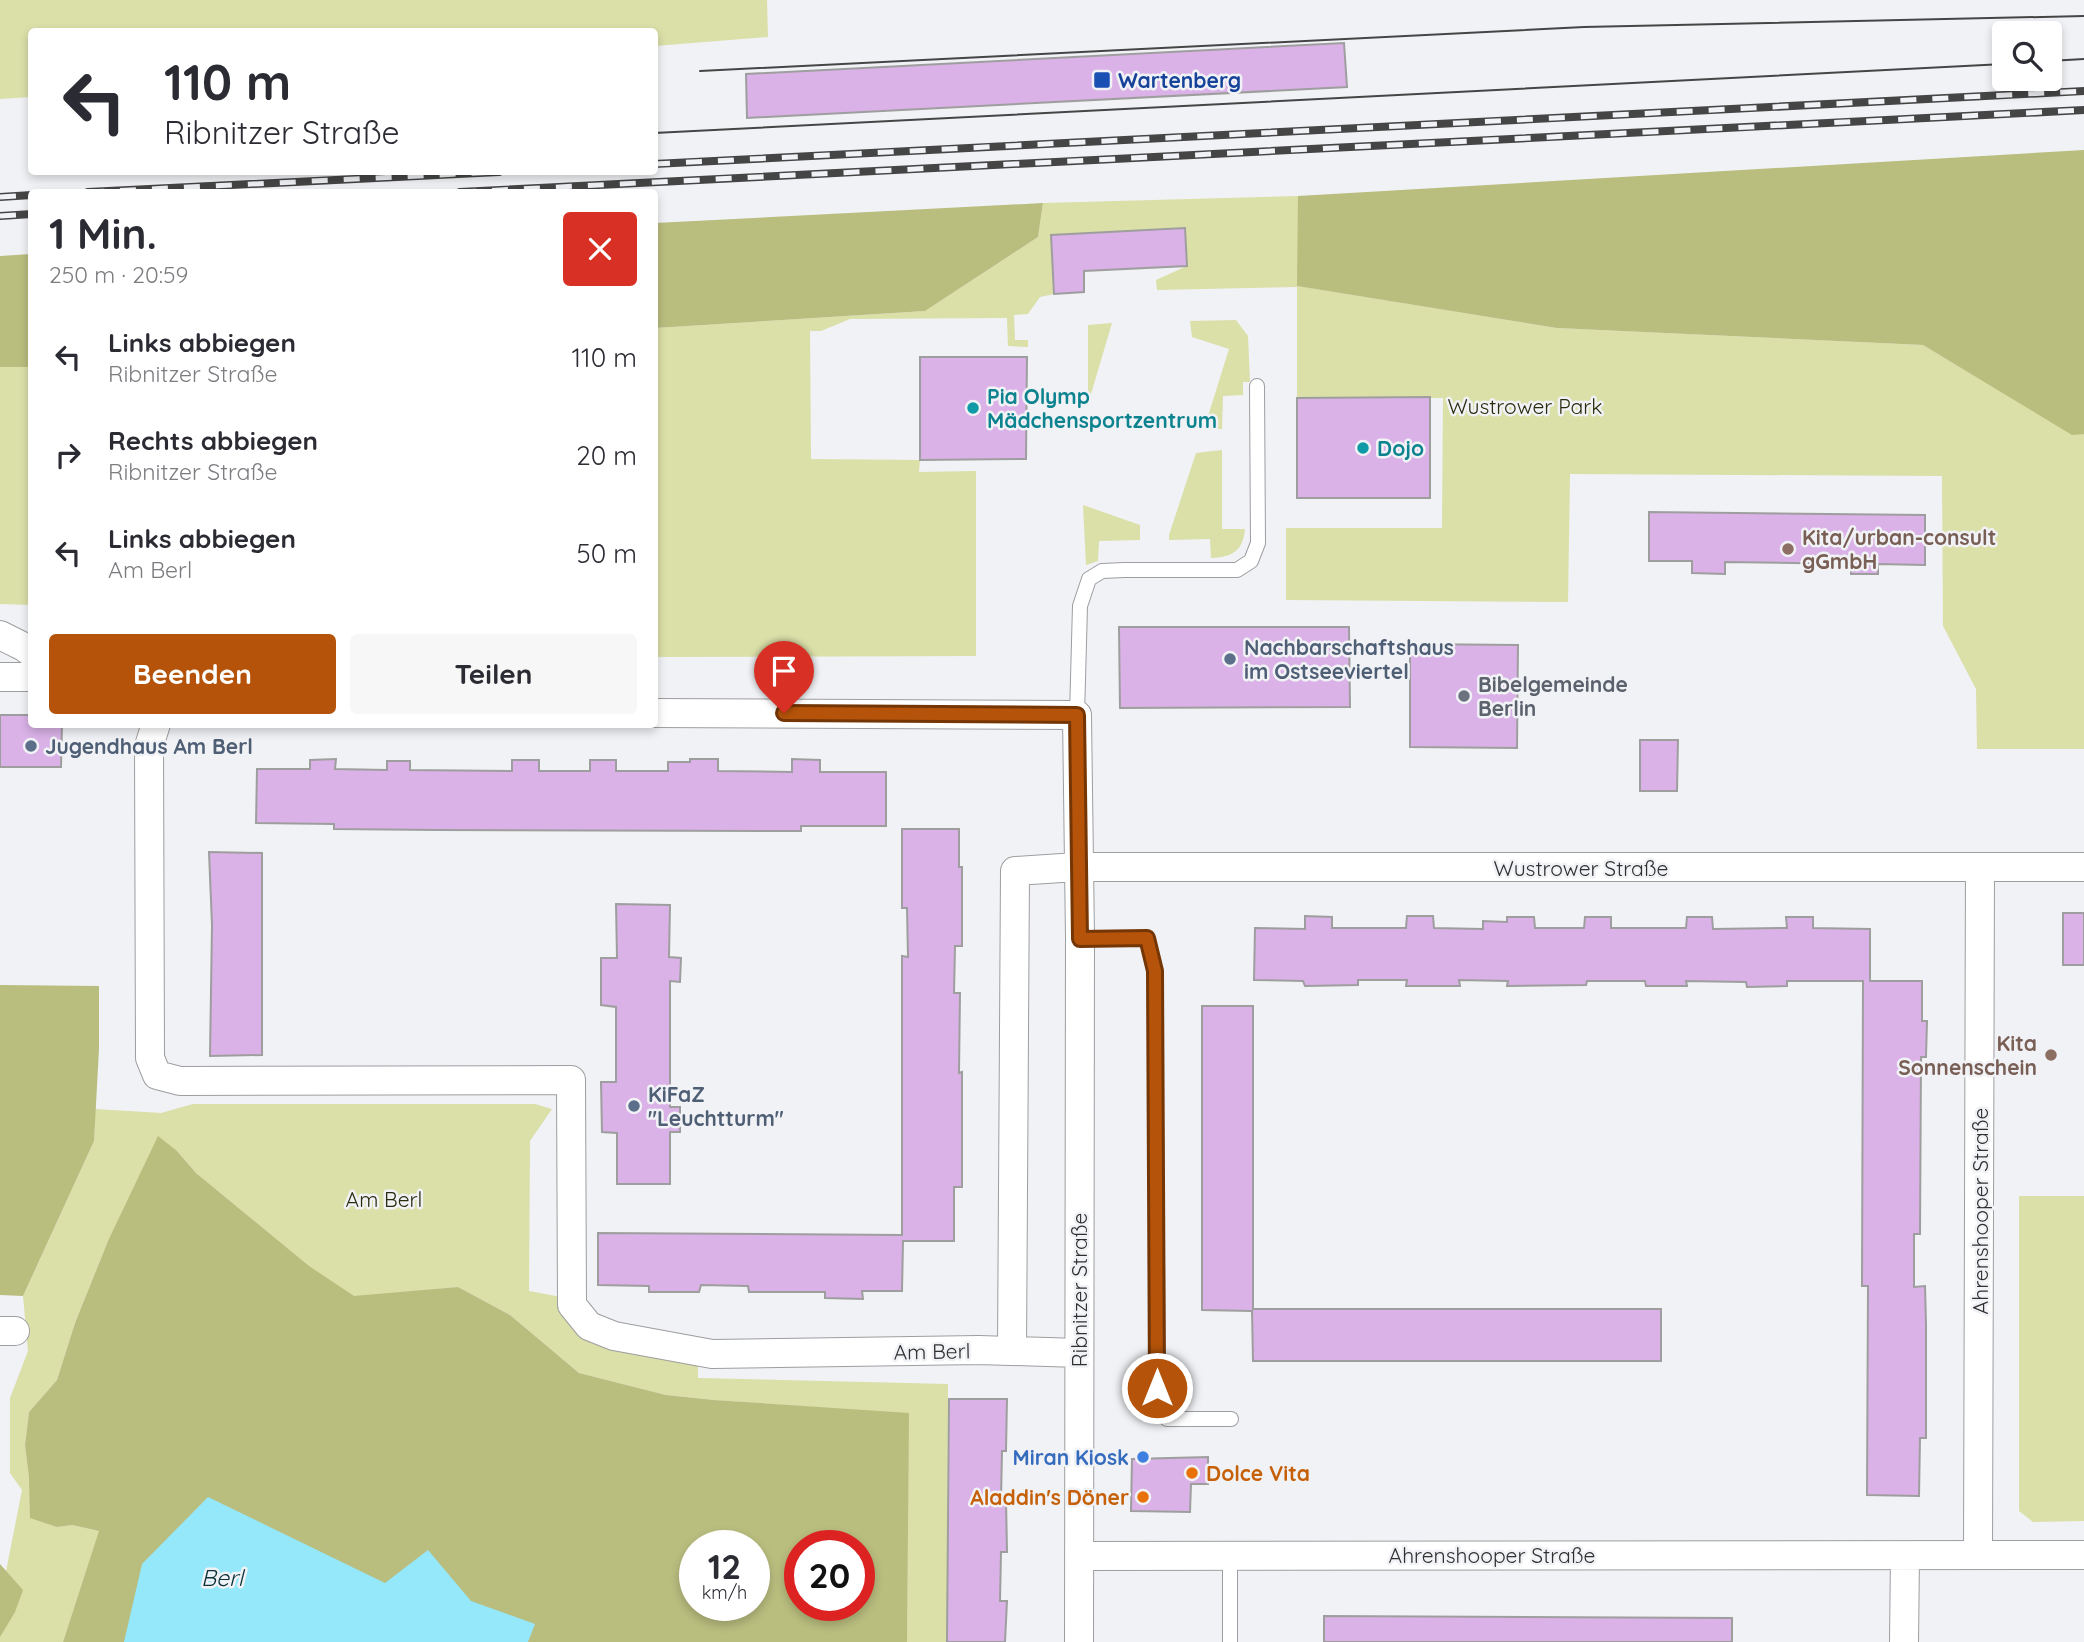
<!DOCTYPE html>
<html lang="de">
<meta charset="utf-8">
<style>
body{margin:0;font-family:Quicksand,sans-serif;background:#f7f7f7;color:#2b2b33;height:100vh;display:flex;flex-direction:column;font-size:26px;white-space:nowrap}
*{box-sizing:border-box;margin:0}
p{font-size:23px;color:#7c7c81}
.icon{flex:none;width:38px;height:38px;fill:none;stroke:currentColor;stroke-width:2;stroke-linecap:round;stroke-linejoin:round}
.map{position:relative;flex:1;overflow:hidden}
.details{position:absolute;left:28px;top:189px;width:630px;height:539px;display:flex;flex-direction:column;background:#fff;border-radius:7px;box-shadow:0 4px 10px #0003}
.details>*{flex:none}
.guide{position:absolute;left:28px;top:28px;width:630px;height:147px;border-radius:7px;box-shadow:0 4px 10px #0003;background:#fff;color:#2b2b33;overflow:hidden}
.buttons{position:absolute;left:1992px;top:21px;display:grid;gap:14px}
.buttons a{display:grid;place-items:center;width:70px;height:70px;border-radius:7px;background:#fff;box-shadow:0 4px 10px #0003;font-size:35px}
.speed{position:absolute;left:679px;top:1530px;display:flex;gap:14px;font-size:35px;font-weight:700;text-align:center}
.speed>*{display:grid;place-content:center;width:91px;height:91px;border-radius:50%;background:#fff;box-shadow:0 4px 10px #0003;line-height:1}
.speed small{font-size:18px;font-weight:400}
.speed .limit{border:10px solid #d22;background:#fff;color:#111}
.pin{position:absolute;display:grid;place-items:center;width:60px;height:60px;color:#fff;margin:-72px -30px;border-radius:50% 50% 50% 0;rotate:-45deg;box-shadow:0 0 7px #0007}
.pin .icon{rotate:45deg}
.me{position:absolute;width:77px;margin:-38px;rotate:0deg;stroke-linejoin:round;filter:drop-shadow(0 0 5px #0008)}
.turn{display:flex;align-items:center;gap:24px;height:147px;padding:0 21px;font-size:32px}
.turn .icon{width:91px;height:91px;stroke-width:2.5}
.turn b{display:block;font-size:49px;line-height:60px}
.round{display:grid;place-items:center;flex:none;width:74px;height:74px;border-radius:7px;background:#f7f7f7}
.overview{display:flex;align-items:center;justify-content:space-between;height:119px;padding:0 21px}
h1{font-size:42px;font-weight:800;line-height:52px}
.cta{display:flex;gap:14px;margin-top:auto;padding:14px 21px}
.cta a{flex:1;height:80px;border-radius:7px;background:#b45309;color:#fff;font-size:28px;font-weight:800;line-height:80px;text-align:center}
.cta a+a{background:#f7f7f7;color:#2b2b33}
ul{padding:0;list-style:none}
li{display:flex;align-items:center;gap:21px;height:98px;padding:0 21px}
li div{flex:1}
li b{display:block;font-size:26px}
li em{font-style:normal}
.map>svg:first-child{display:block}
.green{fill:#dbdfa8}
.forest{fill:#b9bd7e;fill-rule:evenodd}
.water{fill:#95e7fa}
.building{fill:#dab2e7;stroke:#9f9e9f;stroke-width:2}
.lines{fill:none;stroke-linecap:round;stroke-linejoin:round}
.lane-casing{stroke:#9d9ea0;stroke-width:16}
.street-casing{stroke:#9d9ea0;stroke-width:30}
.lane{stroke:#fff;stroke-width:14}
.street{stroke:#fff;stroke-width:28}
.tram{stroke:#454546;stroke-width:2}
.rail-casing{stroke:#454546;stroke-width:8}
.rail{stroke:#f1f2f5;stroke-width:5;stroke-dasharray:16;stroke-linecap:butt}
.route-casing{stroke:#753606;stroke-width:18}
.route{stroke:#b45309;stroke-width:12}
.transit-dot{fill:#1a4fb4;stroke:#f1f2f5;stroke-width:2.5}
.culture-dot{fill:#0f9aa8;stroke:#f1f2f5;stroke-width:2.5}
.education-dot{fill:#8d6e63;stroke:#f1f2f5;stroke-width:2.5}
.service-dot{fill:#5c6f8a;stroke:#f1f2f5;stroke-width:2.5}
.worship-dot{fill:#6b7280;stroke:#f1f2f5;stroke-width:2.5}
.shop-dot{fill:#3f7fe0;stroke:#f1f2f5;stroke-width:2.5}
.food-dot{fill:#e8710a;stroke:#f1f2f5;stroke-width:2.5}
.labels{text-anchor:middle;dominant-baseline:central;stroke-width:5;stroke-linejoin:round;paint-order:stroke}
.transit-label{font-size:21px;font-weight:bold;fill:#164399;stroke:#f1f2f5;text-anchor:start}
.culture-label{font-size:21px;font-weight:bold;fill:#0d838f;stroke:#f1f2f5;text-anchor:start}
.park-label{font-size:21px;fill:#2a2b0e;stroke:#f1f2f5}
.education-label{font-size:21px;font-weight:bold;fill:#785e54;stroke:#f1f2f5;text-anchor:start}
.service-label{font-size:21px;font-weight:bold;fill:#4e5e75;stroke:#f1f2f5;text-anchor:start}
.worship-label{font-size:21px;font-weight:bold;fill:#5b616d;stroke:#f1f2f5;text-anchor:start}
.street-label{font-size:21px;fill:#303031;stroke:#f1f2f5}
.shop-label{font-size:21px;font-weight:bold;fill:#366cbe;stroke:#f1f2f5;text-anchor:end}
.food-label{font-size:21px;font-weight:bold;fill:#c56008;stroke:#f1f2f5;text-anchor:start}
.water-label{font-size:23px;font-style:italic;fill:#083139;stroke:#f1f2f5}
</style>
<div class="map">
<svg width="2084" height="1642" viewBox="0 0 2084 1642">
<rect width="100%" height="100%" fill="#f1f2f5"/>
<path class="green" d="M 0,0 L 767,0 L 768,37 L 655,46 L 654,32 L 32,32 L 31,97 L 0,99 Z
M 1298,196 L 1298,286 L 1557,328 L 1923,345 L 2072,434 L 2084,434 L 2084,749 L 1977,749 L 1976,689 L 1943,626 L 1942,476 L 1570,474 L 1568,602 L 1286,600 L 1286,528 L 1442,528 L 1443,398 L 1297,398 L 1297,287 L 1157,290 L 1156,280 L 1187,266 L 1185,228 L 1051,235 L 1054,294 L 1040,297 L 1028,314 L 1014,315 L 1015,340 L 1028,340 L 1028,347 L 1008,346 L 1007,318 L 850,319 L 821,331 L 810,331 L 811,459 L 920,460 L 919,472 L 976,471 L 976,656 L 655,657 L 655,328 L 925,311 L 1038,237 L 1043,203 Z
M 1236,320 L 1248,336 L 1250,382 L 1243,382 L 1243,395 L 1223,396 L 1222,429 L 1204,429 L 1229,349 L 1192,337 L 1190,321 Z
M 1112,323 L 1088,404 L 1088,325 Z
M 0,367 L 31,367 L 31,605 L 0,604 Z
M 1222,450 L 1222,529 L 1245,529 C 1243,552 1231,557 1211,558 L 1210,539 L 1169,540 L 1169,535 L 1196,453 Z
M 1083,505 L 1140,525 L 1140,540 L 1099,541 L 1098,561 L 1086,565 Z
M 193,1104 L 535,1104 L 552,1109 L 530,1141 L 529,1291 L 561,1297 L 698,1362 L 698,1378 L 948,1384 L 947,1642 L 907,1642 L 908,1414 L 714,1400 L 666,1395 L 579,1373 L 510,1315 L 458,1287 L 354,1297 L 309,1267 L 196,1173 L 177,1151 L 108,1241 L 75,1323 L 57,1380 L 29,1412 L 25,1445 L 29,1478 L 57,1527 L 72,1525 L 99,1531 L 102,1524 L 63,1642 L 0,1642 L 0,1602 L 22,1490 L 10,1473 L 10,1398 L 28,1351 L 23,1296 L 94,1141 L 95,1109 L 161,1113 Z
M 2019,1196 L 2084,1196 L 2084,1521 L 2033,1522 L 2019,1511 Z"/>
<path class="forest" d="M 2084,150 L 2084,434 L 2072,435 L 1923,345 L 1557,328 L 1297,286 L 1298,196 Z
M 1043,203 L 1038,237 L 925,311 L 655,328 L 655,223 Z
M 31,254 L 31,367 L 0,367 L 0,256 Z
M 0,985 L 99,986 L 99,1049 L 94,1141 L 23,1296 L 0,1295 Z
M 158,1136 L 177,1151 L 196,1173 L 309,1266 L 354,1296 L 458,1287 L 510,1315 L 579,1373 L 666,1395 L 714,1400 L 909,1413 L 907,1642 L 63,1642 L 99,1531 L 72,1525 L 57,1527 L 30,1518 L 29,1478 L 25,1445 L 29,1412 L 57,1380 L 75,1323 L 108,1241 ZM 695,1545 L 754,1545 L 754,1605 L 695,1605 ZM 800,1545 L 859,1545 L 859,1605 L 800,1605 Z
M 0,1564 L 23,1590 L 15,1612 L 0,1637 Z"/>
<path class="water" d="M 208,1497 L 385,1583 L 428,1550 L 471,1601 L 535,1624 L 528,1642 L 124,1642 L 142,1564 Z"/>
<path class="building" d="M 1344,43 L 1347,87 L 747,118 L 746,74 Z
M 1185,228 L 1187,266 L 1084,271 L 1084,292 L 1054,294 L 1051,235 Z
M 920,357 L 1027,357 L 1026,459 L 920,460 Z
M 1430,397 L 1430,498 L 1297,498 L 1297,398 Z
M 1649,512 L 1925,515 L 1925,565 L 1878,564 L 1878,574 L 1851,574 L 1851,564 L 1725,562 L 1725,574 L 1692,573 L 1692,561 L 1649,561 Z
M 1119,627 L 1349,627 L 1350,707 L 1120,708 Z
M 1410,644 L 1518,645 L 1517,748 L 1410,747 Z
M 0,715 L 32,715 L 32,724 L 62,724 L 61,767 L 0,767 Z
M 1640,740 L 1678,740 L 1677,791 L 1640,791 Z
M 336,759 L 335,769 L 387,770 L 387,761 L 410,761 L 410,770 L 512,771 L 512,760 L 539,760 L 539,771 L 590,771 L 590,760 L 616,760 L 616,771 L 668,771 L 668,762 L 690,762 L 690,759 L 718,759 L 718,771 L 792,772 L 792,759 L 820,760 L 820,772 L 886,772 L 886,826 L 801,826 L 801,831 L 437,830 L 334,829 L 334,824 L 256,823 L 257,769 L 310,769 L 310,760 Z
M 902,829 L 959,829 L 959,867 L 962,867 L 962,946 L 955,946 L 954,993 L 960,993 L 959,1073 L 962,1072 L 962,1187 L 954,1187 L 954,1241 L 903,1241 L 902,1291 L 862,1291 L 863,1299 L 825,1298 L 825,1292 L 749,1292 L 748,1286 L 701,1285 L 699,1292 L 649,1292 L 649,1286 L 598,1285 L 598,1233 L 902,1235 L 902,956 L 908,957 L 907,908 L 902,908 Z
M 209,852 L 262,853 L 262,1055 L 210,1056 L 212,925 Z
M 616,904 L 670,905 L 669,957 L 681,958 L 680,982 L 670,981 L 670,1107 L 680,1107 L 680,1132 L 670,1132 L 670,1184 L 617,1184 L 617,1133 L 602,1132 L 601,1082 L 616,1082 L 616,1007 L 601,1005 L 601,958 L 617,958 Z
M 2063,913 L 2084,913 L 2084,965 L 2063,965 Z
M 1305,916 L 1332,917 L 1332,928 L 1406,928 L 1407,916 L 1433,916 L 1434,928 L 1483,929 L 1483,921 L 1507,922 L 1507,917 L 1534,917 L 1535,928 L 1584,928 L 1585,917 L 1611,917 L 1611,928 L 1686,928 L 1687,917 L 1712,917 L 1713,929 L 1787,928 L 1786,917 L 1813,917 L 1813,928 L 1870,929 L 1870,981 L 1922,981 L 1922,1021 L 1927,1021 L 1926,1057 L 1921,1057 L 1920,1234 L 1914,1234 L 1914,1287 L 1925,1286 L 1926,1324 L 1926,1438 L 1920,1438 L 1919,1496 L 1867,1495 L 1868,1286 L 1862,1286 L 1863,981 L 1787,981 L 1787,986 L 1747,987 L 1746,982 L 1686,981 L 1687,986 L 1646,986 L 1645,981 L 1587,981 L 1586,985 L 1507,986 L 1508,981 L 1459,980 L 1460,986 L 1406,986 L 1407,980 L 1358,980 L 1358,985 L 1305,986 L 1303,981 L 1254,980 L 1255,928 L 1305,929 Z
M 1202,1006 L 1253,1006 L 1253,1309 L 1661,1309 L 1661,1361 L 1253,1361 L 1252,1311 L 1202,1310 Z
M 949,1399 L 1007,1399 L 1006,1451 L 1002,1451 L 1001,1500 L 1006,1500 L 1007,1552 L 1001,1552 L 1000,1601 L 1007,1601 L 1005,1642 L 947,1642 Z
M 1208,1457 L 1208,1484 L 1191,1484 L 1190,1512 L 1131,1511 L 1132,1459 Z
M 1324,1616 L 1732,1618 L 1732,1642 L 1324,1642 Z"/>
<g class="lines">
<g class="lane-casing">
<path id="lane" d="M 1077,715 L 1080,606 L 1089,579 L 1102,571 L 1124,570 L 1237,570 L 1251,561 L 1258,543 L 1257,386
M 1080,939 L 1147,938 L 1155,971 L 1158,1406 L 1167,1419 L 1231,1419
M 1230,1642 L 1230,1556"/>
</g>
<g class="street-casing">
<path id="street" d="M 0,635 L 24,647 L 32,653
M 0,677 L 32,677
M 654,713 L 1077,715 L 1080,939 L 1079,1642
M 156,724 L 149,746 L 150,1058 L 157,1075 L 180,1081 L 571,1080 L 572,1305 L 589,1326 L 614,1336 L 712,1354 L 979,1350 L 1079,1353
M 0,1331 L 15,1331
M 1012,1351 L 1015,871 L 1077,867 L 2084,867
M 1978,1555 L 1980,867
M 1079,1556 L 2084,1555
M 1904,1642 L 1905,1556"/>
</g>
<use href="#lane" class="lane"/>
<use href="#street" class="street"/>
<path class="tram" d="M 2049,61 L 2084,59
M 700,71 L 1584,27 L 2084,16
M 654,133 L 2004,64"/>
<g class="rail-casing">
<path id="rail" d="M 654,164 L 2084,91
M 88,192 L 499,172
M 460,192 L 2084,110
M 0,197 L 32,195
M 0,216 L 32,214"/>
</g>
<use href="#rail" class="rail"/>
</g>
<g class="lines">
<g class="route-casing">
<path id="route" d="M 784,713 L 1077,715 L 1080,939 L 1147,938 L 1155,971 L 1157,1388"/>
</g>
<use href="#route" class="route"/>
</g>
<rect class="transit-dot" x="1093" y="71" width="18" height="18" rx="3.5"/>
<g class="culture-dot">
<circle cx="973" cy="408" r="7"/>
<circle cx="1363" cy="448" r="7"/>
</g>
<g class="education-dot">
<circle cx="1788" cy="549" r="7"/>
<circle cx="2051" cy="1055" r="7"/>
</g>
<g class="service-dot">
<circle cx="1230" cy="659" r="7"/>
<circle cx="31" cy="746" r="7"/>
<circle cx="634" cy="1106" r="7"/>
</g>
<circle class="worship-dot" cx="1464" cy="696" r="7"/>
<circle class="shop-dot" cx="1143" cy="1457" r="7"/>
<g class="food-dot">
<circle cx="1192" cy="1473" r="7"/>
<circle cx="1143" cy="1497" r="7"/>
</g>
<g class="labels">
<g class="transit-label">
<text x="1118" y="80">Wartenberg</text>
</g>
<g class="culture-label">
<text x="987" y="396">Pia Olymp<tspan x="987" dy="24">Mädchensportzentrum</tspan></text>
<text x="1377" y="448">Dojo</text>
</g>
<g class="park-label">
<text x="1525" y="406">Wustrower Park</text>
<text x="384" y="1199">Am Berl</text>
</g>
<g class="education-label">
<text x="1802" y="537">Kita/urban-consult<tspan x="1802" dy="24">gGmbH</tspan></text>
<text x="2037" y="1043" text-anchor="end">Kita<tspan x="2037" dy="24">Sonnenschein</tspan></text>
</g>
<g class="service-label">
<text x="1244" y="647">Nachbarschaftshaus<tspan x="1244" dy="24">im Ostseeviertel</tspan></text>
<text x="45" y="746">Jugendhaus Am Berl</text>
<text x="648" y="1094">KiFaZ<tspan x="648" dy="24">"Leuchtturm"</tspan></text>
</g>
<g class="worship-label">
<text x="1478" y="684">Bibelgemeinde<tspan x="1478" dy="24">Berlin</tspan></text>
</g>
<g class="street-label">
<text x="1581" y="868">Wustrower Straße</text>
<text transform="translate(1980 1211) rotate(-90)">Ahrenshooper Straße</text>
<text transform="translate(1079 1290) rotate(-90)">Ribnitzer Straße</text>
<text transform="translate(932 1351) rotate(-1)">Am Berl</text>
<text x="1492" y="1555">Ahrenshooper Straße</text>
</g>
<g class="shop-label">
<text x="1129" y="1457">Miran Kiosk</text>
</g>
<g class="food-label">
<text x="1206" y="1473">Dolce Vita</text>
<text x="1129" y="1497" text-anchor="end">Aladdin's Döner</text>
</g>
<g class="water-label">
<text x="222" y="1577">Berl</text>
</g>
</g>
</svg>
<div class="buttons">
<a><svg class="icon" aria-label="search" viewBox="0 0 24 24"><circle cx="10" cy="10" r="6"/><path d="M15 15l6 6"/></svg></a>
</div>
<div class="speed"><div>12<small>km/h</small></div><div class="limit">20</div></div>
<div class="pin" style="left:784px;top:713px;background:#d93025"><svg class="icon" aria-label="arrive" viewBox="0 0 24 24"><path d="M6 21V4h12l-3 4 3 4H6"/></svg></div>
<svg class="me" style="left:1157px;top:1388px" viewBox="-20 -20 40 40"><circle r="17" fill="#b45309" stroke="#fff" stroke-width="3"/><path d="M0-11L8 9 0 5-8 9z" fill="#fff"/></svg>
<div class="guide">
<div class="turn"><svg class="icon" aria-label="left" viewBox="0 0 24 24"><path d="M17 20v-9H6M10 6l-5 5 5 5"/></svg><div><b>110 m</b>Ribnitzer Straße</div></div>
</div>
<section class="details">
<div class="overview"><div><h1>1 Min.</h1><p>250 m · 20:59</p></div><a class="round" style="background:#d93025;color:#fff"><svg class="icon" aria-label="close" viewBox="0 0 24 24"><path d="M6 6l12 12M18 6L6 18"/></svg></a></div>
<ul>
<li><svg class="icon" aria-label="left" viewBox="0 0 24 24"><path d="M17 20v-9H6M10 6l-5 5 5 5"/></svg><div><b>Links abbiegen</b><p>Ribnitzer Straße</p></div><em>110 m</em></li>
<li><svg class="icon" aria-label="right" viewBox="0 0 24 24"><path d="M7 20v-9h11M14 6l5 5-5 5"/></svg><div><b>Rechts abbiegen</b><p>Ribnitzer Straße</p></div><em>20 m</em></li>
<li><svg class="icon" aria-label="left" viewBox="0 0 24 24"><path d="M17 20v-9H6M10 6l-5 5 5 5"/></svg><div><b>Links abbiegen</b><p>Am Berl</p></div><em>50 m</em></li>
</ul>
<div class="cta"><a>Beenden</a><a>Teilen</a></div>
</section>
</div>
